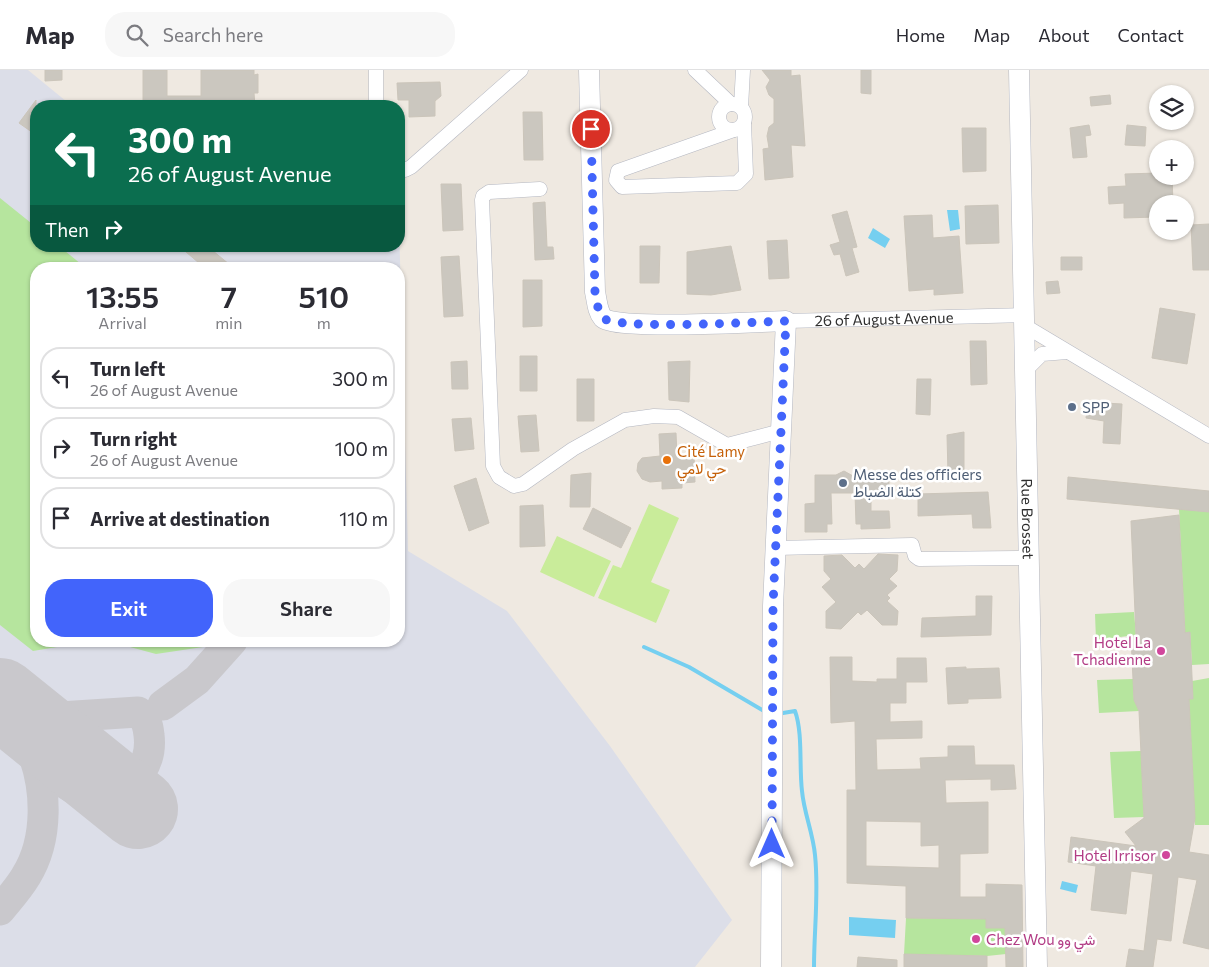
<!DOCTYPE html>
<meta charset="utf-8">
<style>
body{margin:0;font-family:Commissioner,Vazirmatn,sans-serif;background:#f7f7f7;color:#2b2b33;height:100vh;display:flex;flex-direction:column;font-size:19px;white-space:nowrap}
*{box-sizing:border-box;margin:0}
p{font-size:16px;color:#7c7c81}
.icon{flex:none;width:28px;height:28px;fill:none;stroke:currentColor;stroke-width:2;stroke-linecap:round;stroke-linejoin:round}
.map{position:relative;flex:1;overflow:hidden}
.panel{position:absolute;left:30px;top:192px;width:375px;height:385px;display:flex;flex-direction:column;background:#fff;border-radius:20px;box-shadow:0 1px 4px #0004}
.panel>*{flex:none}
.banner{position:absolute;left:30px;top:30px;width:375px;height:152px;border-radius:20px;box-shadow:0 1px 4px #0004;background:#0b6e4f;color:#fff;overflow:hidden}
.tools{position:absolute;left:1149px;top:15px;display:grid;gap:10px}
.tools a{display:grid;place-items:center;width:45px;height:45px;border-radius:50%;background:#fff;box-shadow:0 1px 4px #0004;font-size:25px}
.pin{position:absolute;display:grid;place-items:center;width:42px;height:42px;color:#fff;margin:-21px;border:2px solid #fff;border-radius:50%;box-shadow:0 1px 5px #0007}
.me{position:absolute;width:55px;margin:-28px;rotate:0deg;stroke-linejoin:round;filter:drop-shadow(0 0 4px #0008)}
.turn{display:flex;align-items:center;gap:18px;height:105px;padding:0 15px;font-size:22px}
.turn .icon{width:65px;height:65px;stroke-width:2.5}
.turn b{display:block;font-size:35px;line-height:42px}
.then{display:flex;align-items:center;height:48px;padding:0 15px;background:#0003;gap:10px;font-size:19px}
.eta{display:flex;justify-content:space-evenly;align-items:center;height:85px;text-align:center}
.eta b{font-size:30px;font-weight:600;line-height:35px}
.cta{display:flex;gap:10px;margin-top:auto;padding:10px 15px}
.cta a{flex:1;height:58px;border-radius:20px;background:#4264fb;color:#fff;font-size:20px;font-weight:600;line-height:58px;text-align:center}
.cta a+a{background:#f7f7f7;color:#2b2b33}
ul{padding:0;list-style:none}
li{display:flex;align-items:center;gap:15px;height:62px;margin:0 10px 8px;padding:0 5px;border:2px solid #e1e1e2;border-radius:20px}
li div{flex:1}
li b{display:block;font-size:19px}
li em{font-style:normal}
header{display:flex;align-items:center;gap:30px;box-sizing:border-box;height:70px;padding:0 25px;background:#fff;border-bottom:1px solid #e1e1e2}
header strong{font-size:24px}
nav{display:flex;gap:28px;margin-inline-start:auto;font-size:18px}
.search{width:350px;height:45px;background:#f7f7f7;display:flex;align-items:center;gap:12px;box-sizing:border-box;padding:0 18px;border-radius:20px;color:#7c7c81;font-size:19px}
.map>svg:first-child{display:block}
.airport{fill:#dcdee8;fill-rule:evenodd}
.green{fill:#b6e59e}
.pitch{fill:#c9ec9a}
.water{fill:#75cff0}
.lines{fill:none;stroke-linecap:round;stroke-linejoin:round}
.stream{stroke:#75cff0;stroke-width:4}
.taxiway{stroke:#c9c8cc;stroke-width:31}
.runway{stroke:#c9c8cc;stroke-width:80}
.building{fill:#cbc7bf;stroke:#cbc5ba;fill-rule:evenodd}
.street-casing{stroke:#b4b7c1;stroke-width:15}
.secondary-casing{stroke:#b4b7c1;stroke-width:21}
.street{stroke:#fff;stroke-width:14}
.secondary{stroke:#fff;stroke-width:20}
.route{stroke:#4264fb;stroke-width:9;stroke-dasharray:0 16.2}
.service-dot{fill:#5c6f8a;stroke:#fff;stroke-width:2}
.food-dot{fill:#e8710a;stroke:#fff;stroke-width:2}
.hotel-dot{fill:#d1479c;stroke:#fff;stroke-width:2}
.labels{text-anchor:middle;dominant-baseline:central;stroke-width:5;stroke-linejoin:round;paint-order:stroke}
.street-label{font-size:15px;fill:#2e2e2e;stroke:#fff}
.service-label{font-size:15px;fill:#4e5e75;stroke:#fff;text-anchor:start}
.food-label{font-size:15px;fill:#c56008;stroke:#fff;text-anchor:start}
.hotel-label{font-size:15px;fill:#b23c85;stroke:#fff;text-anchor:end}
</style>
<header>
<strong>Map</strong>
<div class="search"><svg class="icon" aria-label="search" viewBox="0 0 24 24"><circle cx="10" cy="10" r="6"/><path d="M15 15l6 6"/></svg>Search here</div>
<nav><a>Home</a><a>Map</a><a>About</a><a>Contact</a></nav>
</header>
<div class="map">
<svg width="1209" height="897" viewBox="0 0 1209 897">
<rect width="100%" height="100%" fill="#efe9e1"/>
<path class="airport" d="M 0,0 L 28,0 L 72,36 L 36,36 L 36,176 L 399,176 L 399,154 L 408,481 L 507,541 L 610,676 L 732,850 L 695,897 L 0,897 ZM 36,199 L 399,199 L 399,571 L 36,571 Z"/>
<path class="green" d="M 0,128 L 36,157 L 36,176 L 59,176 L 87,199 L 36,199 L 36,571 L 210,571 L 203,577 L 156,584 L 130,577 L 69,575 L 33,581 L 0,555 Z
M 1179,439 L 1209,442 L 1209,594 L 1192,595 L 1190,562 L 1185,563 Z
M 1134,542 L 1136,565 L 1096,570 L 1095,544 Z
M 1209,608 L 1209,755 L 1195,755 L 1189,629 L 1193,628 L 1192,611 Z
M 1133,609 L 1134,630 L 1139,641 L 1099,643 L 1097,610 Z
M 1141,681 L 1144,747 L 1114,748 L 1110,682 Z
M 906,848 L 986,849 L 1005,858 L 1006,884 L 987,886 L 904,884 Z"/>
<path class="pitch" d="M 649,434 L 679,448 L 651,512 L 670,520 L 656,553 L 598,528 L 613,495 L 621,498 Z
M 557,466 L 611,491 L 594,527 L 540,502 Z"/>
<path class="water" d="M 947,140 L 958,140 L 960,159 L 950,161 Z
M 873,158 L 890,169 L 885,178 L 868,168 Z
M 1062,811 L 1078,815 L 1076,823 L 1060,819 Z
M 849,847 L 896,850 L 895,868 L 849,865 Z"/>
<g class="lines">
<path class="stream" d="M 644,577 L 689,597 L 764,641
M 783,643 L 795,641 C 803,663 799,697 802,721 C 804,743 813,763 815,785 C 819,822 814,860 814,897"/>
<path class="taxiway" d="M 0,626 L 30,645 L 44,648 L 138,642 C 146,647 148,655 149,665 C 156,721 83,748 51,697 C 45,687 46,675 45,664
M 163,635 L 197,610 L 232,571
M 0,840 C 9,829 19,818 26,806 C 49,769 47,717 31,678"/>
<path class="runway" d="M 0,628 L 138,739"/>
</g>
<path class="building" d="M 45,0 L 62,0 L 62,10 L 45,11 Z
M 143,0 L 167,0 L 167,26 L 201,26 L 201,0 L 254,0 L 254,5 L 258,4 L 258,23 L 254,23 L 255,36 L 143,36 Z
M 762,0 L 791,0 L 791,6 L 800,5 L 805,76 L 791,75 L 793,107 L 765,110 L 763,79 L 769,78 L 767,66 L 769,57 L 774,53 L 774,29 L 769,25 L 766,17 L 770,10 Z
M 861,0 L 871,0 L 871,24 L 861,23 Z
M 440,12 L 441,26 L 435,31 L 435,46 L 409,47 L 409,30 L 398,30 L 397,13 Z
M 1110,25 L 1111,34 L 1091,36 L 1090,27 Z
M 36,30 L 36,65 L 19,53 Z
M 523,42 L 542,42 L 543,90 L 524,90 Z
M 1089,55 L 1091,65 L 1085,66 L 1087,87 L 1073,88 L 1070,58 Z
M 1127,55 L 1146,57 L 1145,76 L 1125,75 Z
M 962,58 L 986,58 L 986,101 L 963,102 Z
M 1158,103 L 1158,106 L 1172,106 L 1173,134 L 1158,134 L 1158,142 L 1154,142 L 1155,147 L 1124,148 L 1124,133 L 1109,134 L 1108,117 L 1126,116 L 1125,104 Z
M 441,114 L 461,114 L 463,160 L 443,161 Z
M 545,132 L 547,177 L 553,177 L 554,189 L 535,190 L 533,133 Z
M 998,135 L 999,173 L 966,174 L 965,136 Z
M 847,141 L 857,177 L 852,178 L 859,202 L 846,206 L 840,184 L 834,185 L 830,175 L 840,172 L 832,145 Z
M 932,145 L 933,168 L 959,166 L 963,223 L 934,225 L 934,219 L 909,221 L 904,146 Z
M 1209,154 L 1209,200 L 1193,200 L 1191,155 Z
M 787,170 L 789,208 L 769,209 L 767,171 Z
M 179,176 L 207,176 L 235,199 L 206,199 Z
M 640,176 L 660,176 L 659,213 L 640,213 Z
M 731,176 L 741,220 L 711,225 L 687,224 L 687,182 Z
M 459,186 L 463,246 L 444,247 L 441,187 Z
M 1061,187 L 1082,187 L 1082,200 L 1061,200 Z
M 523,210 L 542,210 L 542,256 L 523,257 Z
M 1058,211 L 1060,223 L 1047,224 L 1046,212 Z
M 1160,238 L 1195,244 L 1187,294 L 1152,288 Z
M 970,271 L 986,271 L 987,314 L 971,315 Z
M 520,286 L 537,286 L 537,321 L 520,321 Z
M 467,291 L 468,319 L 452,319 L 451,292 Z
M 690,291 L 689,332 L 669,330 L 668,292 Z
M 577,309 L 594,309 L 594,351 L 577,351 Z
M 917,309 L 931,309 L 930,345 L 916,344 Z
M 1105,333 L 1122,334 L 1120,374 L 1103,373 L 1104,351 L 1086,348 L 1088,334 L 1105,336 Z
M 536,345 L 539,381 L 521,382 L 518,346 Z
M 471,348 L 474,379 L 455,381 L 452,349 Z
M 964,362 L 964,403 L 948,404 L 947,365 Z
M 676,363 L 677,386 L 694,385 L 695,412 L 682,413 L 682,418 L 662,419 L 662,411 L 650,412 L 642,409 L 637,401 L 638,393 L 642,388 L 660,386 L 659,364 Z
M 844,401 L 853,406 L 889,404 L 889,422 L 871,423 L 871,441 L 889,441 L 890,458 L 861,459 L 861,454 L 856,454 L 855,423 L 831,423 L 832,454 L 827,454 L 827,462 L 805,462 L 805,434 L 815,433 L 815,405 L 836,405 Z
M 591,403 L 590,437 L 570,437 L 571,405 Z
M 1068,407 L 1209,421 L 1209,442 L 1067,429 Z
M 476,408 L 489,453 L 469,461 L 454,416 Z
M 988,422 L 991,458 L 973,458 L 972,444 L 918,446 L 918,424 Z
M 543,435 L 545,476 L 520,477 L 520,436 Z
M 593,438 L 631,458 L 621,478 L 583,459 Z
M 1179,445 L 1185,563 L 1190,562 L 1193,629 L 1189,629 L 1195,748 L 1189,782 L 1209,785 L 1209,879 L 1183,873 L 1197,810 L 1178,807 L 1171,871 L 1157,869 L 1153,897 L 1126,897 L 1129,879 L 1144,881 L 1153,804 L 1131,801 L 1126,844 L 1091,840 L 1096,796 L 1068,792 L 1071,767 L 1136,776 L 1125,762 L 1144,748 L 1139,641 L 1134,630 L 1131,567 L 1136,565 L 1131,451 Z
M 878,484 L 898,485 L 897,501 L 889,509 L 897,516 L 887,525 L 890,528 L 887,531 L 898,541 L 897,555 L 882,555 L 867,540 L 861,545 L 858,542 L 841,559 L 826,558 L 826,541 L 836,532 L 822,517 L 831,509 L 824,501 L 824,486 L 842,485 L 855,498 L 859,494 L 864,499 Z
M 976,526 L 992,526 L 991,565 L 921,567 L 922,548 L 976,546 Z
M 830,587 L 852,587 L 852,611 L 877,612 L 877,609 L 897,609 L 897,588 L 926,588 L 927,612 L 906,612 L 906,633 L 890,633 L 890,652 L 922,651 L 922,668 L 876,669 L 877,700 L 921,699 L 920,688 L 948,687 L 948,676 L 974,676 L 975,695 L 1014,695 L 1016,719 L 991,720 L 991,709 L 945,710 L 946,733 L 988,732 L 988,783 L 960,784 L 960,827 L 986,827 L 986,814 L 1022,815 L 1023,897 L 1006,897 L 1005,858 L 986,858 L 986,849 L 906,848 L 906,816 L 847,813 L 847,720 L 856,720 L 855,651 L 831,653 ZM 866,751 L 921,752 L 921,776 L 939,775 L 939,798 L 866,796 Z
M 966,597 L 966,599 L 999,598 L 1001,628 L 968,629 L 968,633 L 948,634 L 946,598 Z
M 904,884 L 987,886 L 987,897 L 904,897 Z
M 858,887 L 897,890 L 897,897 L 857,897 Z"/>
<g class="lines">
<g class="street-casing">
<g id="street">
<path d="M 376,0 L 376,36"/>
<path d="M 695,0 L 731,34"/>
<circle cx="732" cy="47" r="13"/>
<path d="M 741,37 L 743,0"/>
<path d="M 734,60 L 618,101 L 616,110 L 622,117 L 737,113 L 746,104 L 744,53"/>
<path d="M 399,98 L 405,100 L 411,97 L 521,0"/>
<path d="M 540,119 L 489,122 L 483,126 L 482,130 L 493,396 L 499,407 L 514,416 L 523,414 L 573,379 L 625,350 L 654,346 L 678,347 L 727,375 L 781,361"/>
<path id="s1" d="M 786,251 L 1024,245"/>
<path d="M 1025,256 L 1209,366"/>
<path d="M 1026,300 L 1042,284 L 1067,282"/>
<path d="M 775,478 L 912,475 L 915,486 L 919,489 L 1028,488"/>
</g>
</g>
<g class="secondary-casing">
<g id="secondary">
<path d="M 589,0 L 595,222 C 597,230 597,241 603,248 C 615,260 760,252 786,251 L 773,536 L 771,897"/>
<path id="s2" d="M 1019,0 L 1037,897"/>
</g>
</g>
<use href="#street" class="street"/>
<use href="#secondary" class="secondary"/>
</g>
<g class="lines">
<path class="route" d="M 591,59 L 595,222 C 597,230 597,241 603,248 C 615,260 760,252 786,251 L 773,536 L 772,774"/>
</g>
<g class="service-dot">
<circle cx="1072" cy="337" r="5"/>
<circle cx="843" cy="413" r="5"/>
</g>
<circle class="food-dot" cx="667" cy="390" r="5"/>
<g class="hotel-dot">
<circle cx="1161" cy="581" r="5"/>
<circle cx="1166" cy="785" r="5"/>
<circle cx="976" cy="869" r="5"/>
</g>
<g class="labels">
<g class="street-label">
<text stroke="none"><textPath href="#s1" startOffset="98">26 of August Avenue</textPath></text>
<text stroke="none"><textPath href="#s2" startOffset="449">Rue Brosset</textPath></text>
</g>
<g class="service-label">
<text x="1082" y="337">SPP</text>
<text x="853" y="404">Messe des officiers<tspan x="853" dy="17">كتلة الضباط</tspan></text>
</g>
<g class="food-label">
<text x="677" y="381">Cité Lamy<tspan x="677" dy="17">حي لامي</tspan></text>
</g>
<g class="hotel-label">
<text x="1151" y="572">Hotel La<tspan x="1151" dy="17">Tchadienne</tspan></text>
<text x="1156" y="785">Hotel Irrisor</text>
<text x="986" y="869" text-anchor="start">Chez Wou شي وو</text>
</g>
</g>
</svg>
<div class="tools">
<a><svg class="icon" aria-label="layers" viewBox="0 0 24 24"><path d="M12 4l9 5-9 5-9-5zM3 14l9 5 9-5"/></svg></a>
<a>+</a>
<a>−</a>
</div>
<div class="pin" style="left:591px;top:59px;background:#d93025"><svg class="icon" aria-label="arrive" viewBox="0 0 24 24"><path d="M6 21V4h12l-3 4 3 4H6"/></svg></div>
<svg class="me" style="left:772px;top:774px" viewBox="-20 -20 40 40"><path d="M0-17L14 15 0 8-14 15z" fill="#4264fb" stroke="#fff" stroke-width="4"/></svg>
<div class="banner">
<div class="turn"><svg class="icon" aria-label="left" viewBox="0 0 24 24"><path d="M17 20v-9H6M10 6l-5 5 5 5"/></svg><div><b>300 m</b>26 of August Avenue</div></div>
<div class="then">Then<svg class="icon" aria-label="right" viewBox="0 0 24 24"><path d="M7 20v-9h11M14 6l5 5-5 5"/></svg></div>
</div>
<section class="panel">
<div class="eta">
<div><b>13:55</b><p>Arrival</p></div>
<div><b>7</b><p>min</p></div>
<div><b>510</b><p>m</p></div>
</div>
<ul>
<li><svg class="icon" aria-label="left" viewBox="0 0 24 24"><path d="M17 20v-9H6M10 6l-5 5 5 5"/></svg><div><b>Turn left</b><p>26 of August Avenue</p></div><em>300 m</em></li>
<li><svg class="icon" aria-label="right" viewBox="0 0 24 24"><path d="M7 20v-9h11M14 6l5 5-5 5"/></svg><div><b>Turn right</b><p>26 of August Avenue</p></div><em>100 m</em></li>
<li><svg class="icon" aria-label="arrive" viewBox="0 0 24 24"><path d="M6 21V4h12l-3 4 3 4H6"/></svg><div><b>Arrive at destination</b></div><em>110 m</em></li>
</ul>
<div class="cta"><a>Exit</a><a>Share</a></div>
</section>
</div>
